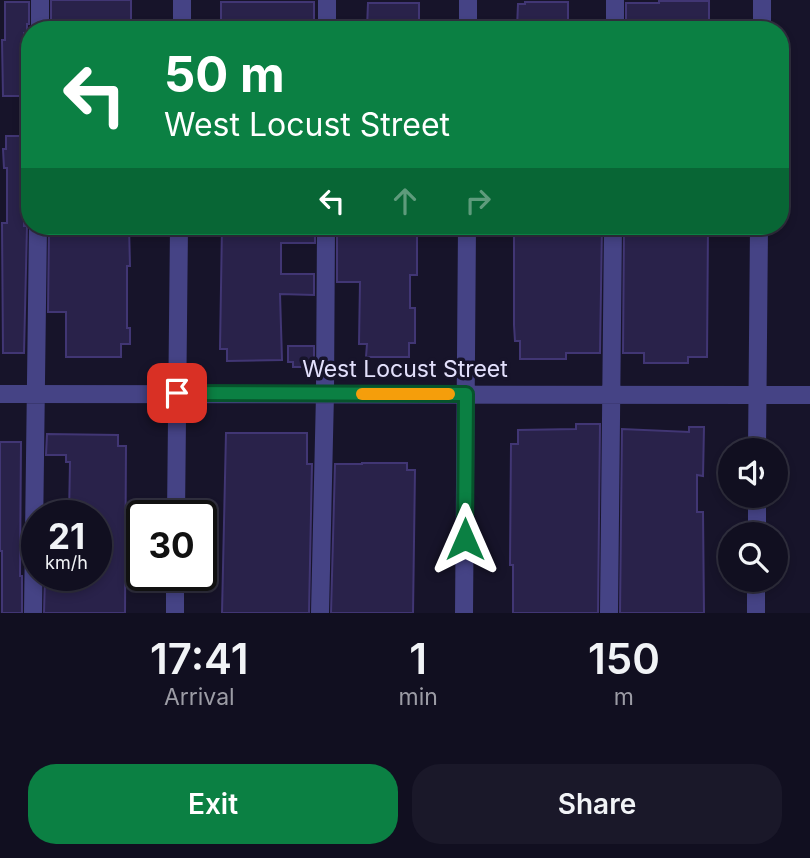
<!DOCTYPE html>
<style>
body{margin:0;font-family:Inter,sans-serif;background:#1a1829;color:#f1f3f6;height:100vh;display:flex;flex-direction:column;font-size:26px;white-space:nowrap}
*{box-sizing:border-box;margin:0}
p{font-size:23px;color:#9c9ca5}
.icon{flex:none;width:38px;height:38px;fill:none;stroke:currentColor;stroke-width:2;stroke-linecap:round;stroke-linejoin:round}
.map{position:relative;height:613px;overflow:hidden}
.sheet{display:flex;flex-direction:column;background:#110f20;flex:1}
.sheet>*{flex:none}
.banner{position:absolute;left:21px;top:21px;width:768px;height:214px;border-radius:28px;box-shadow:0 4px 10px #0003,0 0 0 2px #302f3e;background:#0b8043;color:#fff;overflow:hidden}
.buttons{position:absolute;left:718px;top:438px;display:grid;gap:14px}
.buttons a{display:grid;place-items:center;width:70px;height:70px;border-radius:50%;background:#110f20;box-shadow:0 4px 10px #0003,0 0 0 2px #302f3e;font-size:35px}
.speed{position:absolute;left:21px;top:500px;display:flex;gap:14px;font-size:35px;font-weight:700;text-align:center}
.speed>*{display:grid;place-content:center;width:91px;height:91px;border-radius:50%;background:#110f20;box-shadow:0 4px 10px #0003,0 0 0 2px #302f3e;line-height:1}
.speed small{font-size:18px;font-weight:400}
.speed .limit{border:4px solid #111;border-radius:10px;background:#fff;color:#111}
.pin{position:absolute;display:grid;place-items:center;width:60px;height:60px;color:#fff;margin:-30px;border-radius:14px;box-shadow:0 4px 10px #0006}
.me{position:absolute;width:77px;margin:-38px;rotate:0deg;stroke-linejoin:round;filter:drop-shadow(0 0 5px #0008)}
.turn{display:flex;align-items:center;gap:24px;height:147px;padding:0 28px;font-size:32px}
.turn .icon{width:91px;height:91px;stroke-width:2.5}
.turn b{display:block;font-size:49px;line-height:60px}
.lanes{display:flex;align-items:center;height:66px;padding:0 28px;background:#0003;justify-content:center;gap:35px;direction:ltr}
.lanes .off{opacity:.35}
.eta{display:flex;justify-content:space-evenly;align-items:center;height:119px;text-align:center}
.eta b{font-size:42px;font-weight:600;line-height:49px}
.primary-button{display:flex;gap:14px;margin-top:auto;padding:14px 28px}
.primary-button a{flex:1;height:80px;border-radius:28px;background:#0b8043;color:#fff;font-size:28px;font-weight:600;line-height:80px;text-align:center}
.primary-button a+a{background:#1a1829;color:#f1f3f6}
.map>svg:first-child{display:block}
.building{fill:#29224a;stroke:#413674;stroke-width:2}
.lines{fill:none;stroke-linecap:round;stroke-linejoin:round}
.minor{stroke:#454385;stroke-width:18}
.route-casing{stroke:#07532c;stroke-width:18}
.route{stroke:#0b8043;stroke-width:12}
.slow{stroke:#f59e0b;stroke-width:12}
.labels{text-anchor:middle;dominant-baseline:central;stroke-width:7;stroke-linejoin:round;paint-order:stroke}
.street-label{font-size:23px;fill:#e3e0fc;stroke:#17142a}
</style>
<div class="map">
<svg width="810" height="613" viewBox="0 0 810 613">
<rect width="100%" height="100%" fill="#17142a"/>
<path class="building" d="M 51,0 L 131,0 L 131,30 L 81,30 L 81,24 L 51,24 Z
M 659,1 L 709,1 L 709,25 L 645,26 L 645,30 L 626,30 L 626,3 L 659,3 Z
M 5,2 L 29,2 L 29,24 L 27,24 L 27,33 L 24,33 L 23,96 L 3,96 L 2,40 L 5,40 Z
M 221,2 L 314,2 L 314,20 L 270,20 L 270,27 L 221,28 Z
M 525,2 L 568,2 L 568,29 L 517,28 L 518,4 L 525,4 Z
M 368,3 L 419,3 L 419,30 L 367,28 Z
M 6,136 L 24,136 L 24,226 L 27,226 L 24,353 L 3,353 L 2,223 L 7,223 L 7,168 L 4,168 L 3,149 L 6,149 Z
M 49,226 L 129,226 L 130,266 L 127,266 L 127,328 L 130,328 L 130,344 L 121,344 L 121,357 L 66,357 L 66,312 L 48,312 Z
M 222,226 L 315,226 L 315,243 L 281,243 L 281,274 L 314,274 L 314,295 L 280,294 L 282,360 L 227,361 L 227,349 L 220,349 Z
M 337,226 L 417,226 L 417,275 L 410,275 L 410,308 L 415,308 L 415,343 L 409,343 L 409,357 L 366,357 L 367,344 L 359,344 L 360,282 L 337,282 Z
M 514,226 L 602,226 L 600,353 L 566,353 L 566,359 L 520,359 L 520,341 L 515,341 L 514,325 Z
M 624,226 L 708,226 L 707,357 L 688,357 L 688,363 L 644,363 L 644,353 L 623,353 Z
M 288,346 L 314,346 L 314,367 L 293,367 L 293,362 L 288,362 Z
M 576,424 L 600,424 L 598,613 L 513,613 L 513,565 L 510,565 L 511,444 L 518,444 L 518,430 L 576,429 Z
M 689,427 L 704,427 L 703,476 L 697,475 L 697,512 L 703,512 L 704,613 L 620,613 L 622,429 L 689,432 Z
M 226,433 L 307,433 L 307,464 L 312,464 L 309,613 L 222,613 Z
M 47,434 L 118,435 L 118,446 L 126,446 L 125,613 L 44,613 L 45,576 L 96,576 L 96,516 L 69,515 L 70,462 L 66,462 L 66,455 L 46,455 Z
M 0,442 L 21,442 L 20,576 L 22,576 L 22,613 L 2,613 L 2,551 L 0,551 Z
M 362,463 L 407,463 L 407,470 L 415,470 L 413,613 L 331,613 L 335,464 L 362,464 Z"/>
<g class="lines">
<path class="minor" d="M 40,30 L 40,0
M 182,30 L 182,0
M 327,30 L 327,0
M 468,30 L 468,0
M 615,30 L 615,0
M 762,30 L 762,0
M 0,394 L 810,395
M 757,450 L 759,226
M 176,516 L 179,226
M 757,534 L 757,495
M 33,613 L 38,226
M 175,613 L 175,576
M 320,613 L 325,394 L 326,226
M 464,613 L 467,226
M 609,613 L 613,226
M 756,613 L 756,579"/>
</g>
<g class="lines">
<g class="route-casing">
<path id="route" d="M 177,393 L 466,394 L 465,539"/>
</g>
<use href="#route" class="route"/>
<path class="slow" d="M 362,394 L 449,394"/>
</g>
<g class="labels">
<g class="street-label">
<text x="405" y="369">West Locust Street</text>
</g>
</g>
</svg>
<div class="buttons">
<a><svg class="icon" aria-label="sound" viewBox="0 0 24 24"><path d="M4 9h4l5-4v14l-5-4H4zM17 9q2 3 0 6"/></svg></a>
<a><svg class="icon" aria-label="search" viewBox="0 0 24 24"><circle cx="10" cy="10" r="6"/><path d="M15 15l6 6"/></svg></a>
</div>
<div class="speed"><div>21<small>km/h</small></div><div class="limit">30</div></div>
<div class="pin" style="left:177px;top:393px;background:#d93025"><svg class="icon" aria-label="arrive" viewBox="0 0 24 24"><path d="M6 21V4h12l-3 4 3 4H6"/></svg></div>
<svg class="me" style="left:465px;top:539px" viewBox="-20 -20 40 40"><path d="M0-17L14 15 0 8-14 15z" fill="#0b8043" stroke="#fff" stroke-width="4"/></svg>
<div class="banner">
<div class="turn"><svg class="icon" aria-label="left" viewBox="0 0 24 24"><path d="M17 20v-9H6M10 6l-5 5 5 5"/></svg><div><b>50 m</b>West Locust Street</div></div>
<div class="lanes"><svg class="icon" aria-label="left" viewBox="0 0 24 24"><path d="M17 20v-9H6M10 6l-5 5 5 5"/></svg><svg class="icon off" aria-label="ahead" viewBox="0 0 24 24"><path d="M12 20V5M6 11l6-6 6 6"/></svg><svg class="icon off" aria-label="right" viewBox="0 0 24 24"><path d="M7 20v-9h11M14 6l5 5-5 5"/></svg></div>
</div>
</div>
<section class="sheet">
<div class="eta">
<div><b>17:41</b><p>Arrival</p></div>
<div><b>1</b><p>min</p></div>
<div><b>150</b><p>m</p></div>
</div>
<div class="primary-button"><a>Exit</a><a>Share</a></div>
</section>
